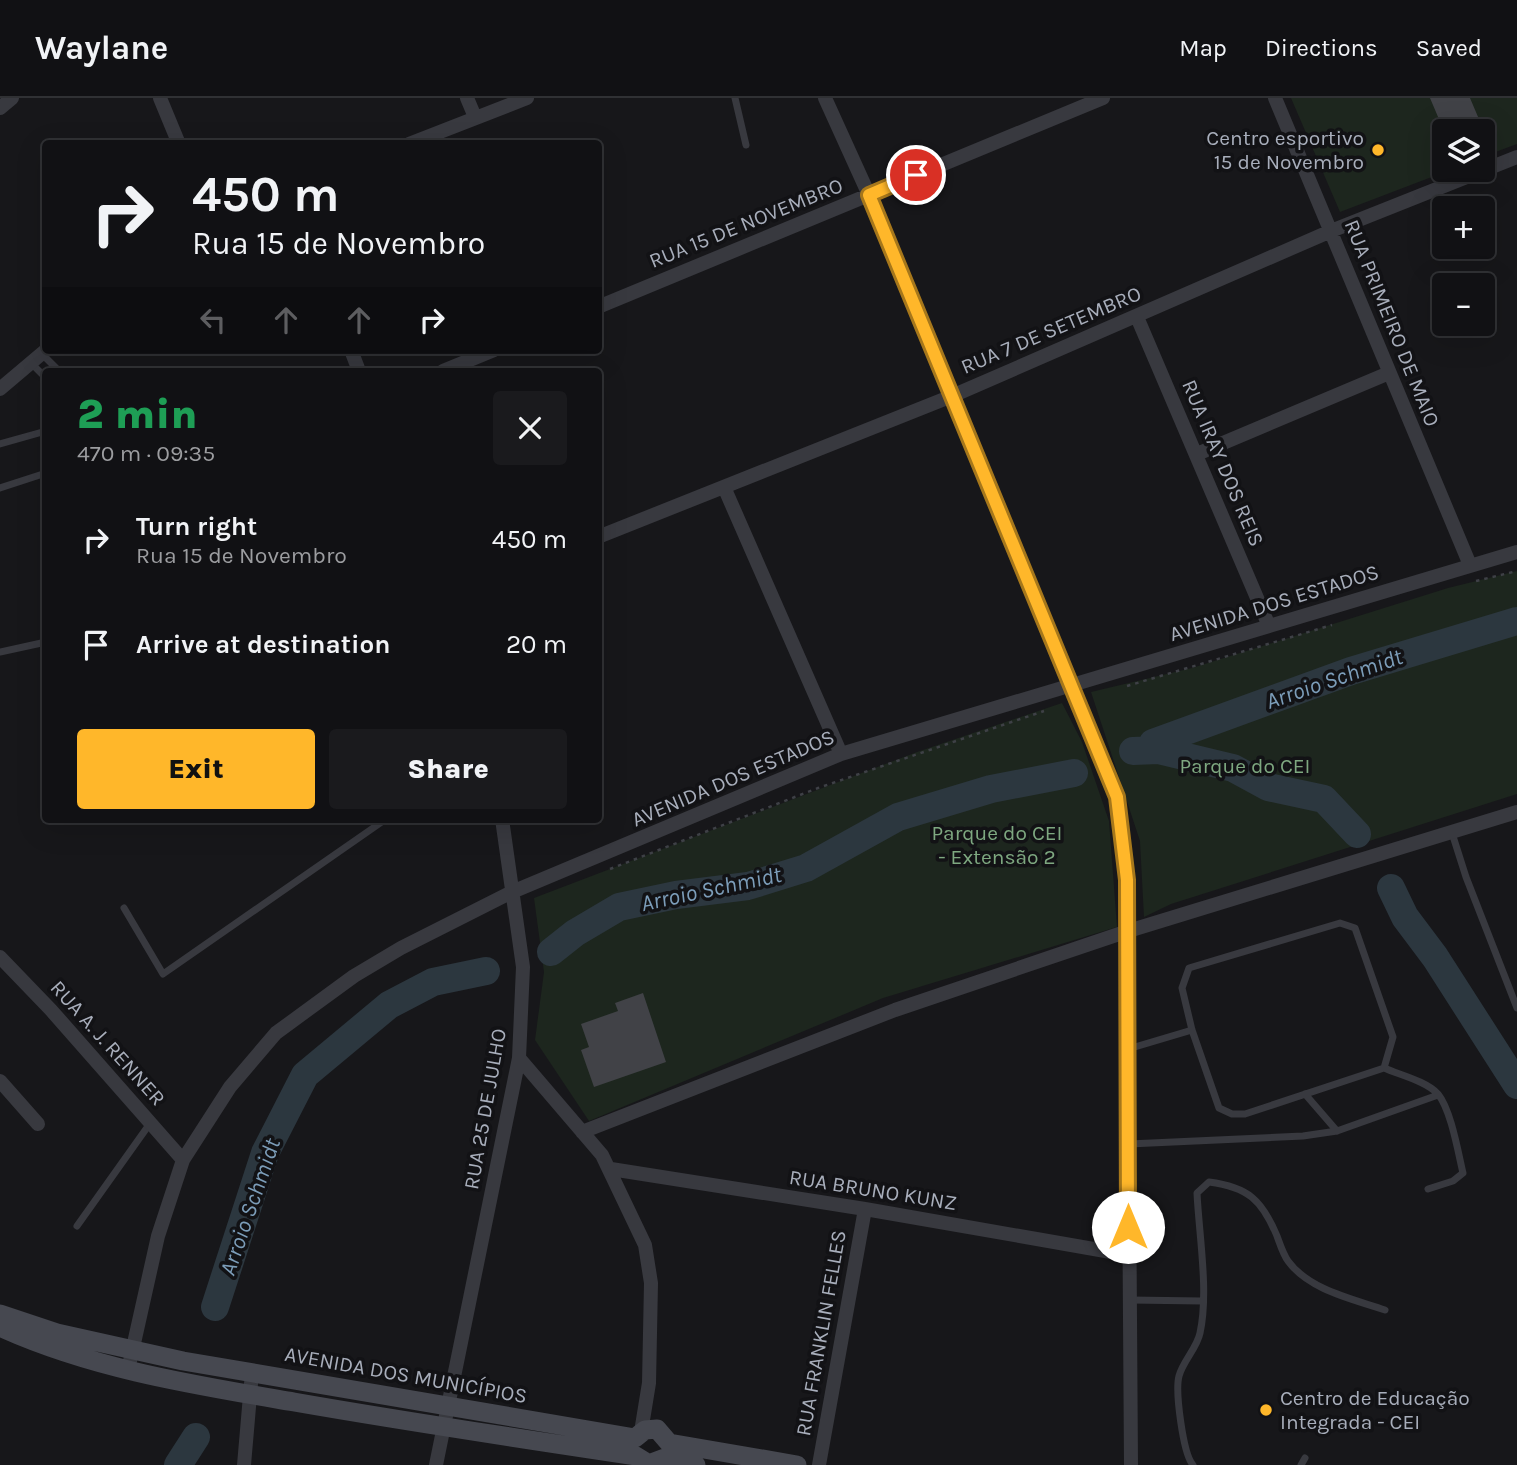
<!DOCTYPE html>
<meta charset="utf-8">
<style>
body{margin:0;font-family:Karla,sans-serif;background:#1a1a1d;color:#f1f3f6;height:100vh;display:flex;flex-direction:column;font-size:26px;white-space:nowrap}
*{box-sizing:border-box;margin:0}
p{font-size:23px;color:#9c9da0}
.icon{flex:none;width:38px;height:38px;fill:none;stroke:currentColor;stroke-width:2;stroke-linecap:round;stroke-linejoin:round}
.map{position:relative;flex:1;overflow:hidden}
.details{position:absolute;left:42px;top:270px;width:560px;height:455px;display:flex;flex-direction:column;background:#111114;border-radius:7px;box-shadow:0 7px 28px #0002,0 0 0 2px #303134}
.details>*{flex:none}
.guide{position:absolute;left:42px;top:42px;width:560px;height:214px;border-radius:7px;box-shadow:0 7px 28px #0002,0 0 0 2px #303134;background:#111114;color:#f1f3f6;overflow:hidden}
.controls{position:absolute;left:1432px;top:21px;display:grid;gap:14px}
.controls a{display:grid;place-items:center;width:63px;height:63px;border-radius:7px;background:#111114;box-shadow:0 7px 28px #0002,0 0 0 2px #303134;font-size:35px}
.pin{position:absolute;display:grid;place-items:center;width:60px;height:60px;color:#fff;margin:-30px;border:4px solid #fff;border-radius:50%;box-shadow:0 2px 7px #0007}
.me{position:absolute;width:77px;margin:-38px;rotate:0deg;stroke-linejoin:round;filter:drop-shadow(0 0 5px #0008)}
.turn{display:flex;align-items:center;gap:24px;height:147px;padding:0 35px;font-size:32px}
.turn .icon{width:91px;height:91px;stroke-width:2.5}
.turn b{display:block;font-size:49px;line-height:60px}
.lanes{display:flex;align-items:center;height:66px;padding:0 35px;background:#0003;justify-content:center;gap:35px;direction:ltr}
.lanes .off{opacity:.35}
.round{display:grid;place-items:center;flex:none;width:74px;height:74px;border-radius:7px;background:#1a1a1d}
.summary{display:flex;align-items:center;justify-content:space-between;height:119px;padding:0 35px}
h1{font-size:42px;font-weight:800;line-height:52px;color:#1e9e55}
.cta{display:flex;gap:14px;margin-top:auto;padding:14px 35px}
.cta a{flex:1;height:80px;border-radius:7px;background:#ffb72a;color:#111;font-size:28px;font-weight:800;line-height:80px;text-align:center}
.cta a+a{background:#1a1a1d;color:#f1f3f6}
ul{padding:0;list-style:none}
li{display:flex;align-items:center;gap:21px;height:105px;padding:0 35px}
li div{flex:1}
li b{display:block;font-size:26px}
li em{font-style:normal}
header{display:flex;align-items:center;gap:42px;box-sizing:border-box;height:98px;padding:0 35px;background:#111114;border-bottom:2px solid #303134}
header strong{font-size:33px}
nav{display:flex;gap:38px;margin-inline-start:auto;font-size:24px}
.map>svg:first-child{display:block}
.green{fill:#1d261e}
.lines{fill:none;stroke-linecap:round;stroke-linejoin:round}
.river{stroke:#2c373f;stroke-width:28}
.building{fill:#414247}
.path{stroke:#3e4046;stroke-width:2.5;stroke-dasharray:3.5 5;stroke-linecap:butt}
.lane{stroke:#38393f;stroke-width:7}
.street{stroke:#38393f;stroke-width:14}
.secondary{stroke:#464850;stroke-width:19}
.route-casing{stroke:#a6771b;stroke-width:18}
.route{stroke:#ffb72a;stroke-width:12}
.poi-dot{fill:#ffb72a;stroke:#121215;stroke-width:2.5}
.labels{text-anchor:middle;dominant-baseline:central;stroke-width:7;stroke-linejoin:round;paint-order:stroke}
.poi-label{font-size:21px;fill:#a8aebb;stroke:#121215;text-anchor:end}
.street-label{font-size:21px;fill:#a8aebb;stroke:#121215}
.park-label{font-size:21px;fill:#7ea880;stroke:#121215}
.water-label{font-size:23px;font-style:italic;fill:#7c9db9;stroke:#121215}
</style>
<header>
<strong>Waylane</strong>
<nav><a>Map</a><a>Directions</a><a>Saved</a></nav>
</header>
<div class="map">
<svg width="1517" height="1367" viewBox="0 0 1517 1367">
<rect width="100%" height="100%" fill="#17171a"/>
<path class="green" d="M 1291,0 L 1517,0 L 1517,46 L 1482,59 L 1482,33 L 1444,33 L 1444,72 L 1450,72 L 1340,114 Z
M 1517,473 L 1517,696 L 1171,806 L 1144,819 L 1140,743 L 1091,594 L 1192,570 L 1448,490 Z
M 1062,605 L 1082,644 L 1109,723 L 1117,829 L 883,900 L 589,1023 L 535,942 L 544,874 L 534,800 L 917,654 Z"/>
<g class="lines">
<path class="river" d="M 1153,645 L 1351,573 L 1517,523
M 1133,653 L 1158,652 L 1233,670 L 1268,689 L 1324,701 L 1357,736
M 1391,790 L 1405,819 L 1435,859 L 1517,987
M 551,854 L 575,835 L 619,809 L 676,797 L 748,788 L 806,770 L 898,719 L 991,691 L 1074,675
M 215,1209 L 265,1055 L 305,977 L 389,907 L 433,884 L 486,873
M 178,1367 L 196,1339"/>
</g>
<path class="building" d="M 1430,0 L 1470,0 L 1484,33 L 1444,33 Z
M 643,895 L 666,964 L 594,989 L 581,952 L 589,949 L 581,926 L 618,913 L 615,905 Z"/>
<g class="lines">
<path class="path" d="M 1476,483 L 1517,473
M 1127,588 L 1332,527
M 610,771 L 818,690 L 1044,613"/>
<path class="lane" d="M 735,0 L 746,47
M 42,256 L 59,273
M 31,265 L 46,280
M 0,346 L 46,333
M 0,390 L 46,375
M 0,554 L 46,544
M 1452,735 L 1466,779 L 1517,910
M 124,810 L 163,876 L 386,721
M 1340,825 L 1355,830 L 1393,939 L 1384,970 L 1245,1016 L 1232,1016 L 1219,1010 L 1192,932 L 1182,890 L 1189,870 Z
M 1128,951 L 1192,932
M 1384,970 C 1400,977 1426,983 1438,996 C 1451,1012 1458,1054 1463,1075 L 1453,1083 L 1428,1091
M 1305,996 L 1337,1033
M 1129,1046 L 1303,1038 L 1337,1033 L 1438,997
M 77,1128 L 151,1024
M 1130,1202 L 1202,1203
M 1193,1367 C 1183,1356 1175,1293 1179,1278 C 1183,1263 1197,1250 1200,1235 C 1209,1194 1199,1137 1197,1095 L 1209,1084 C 1248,1089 1262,1102 1277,1138 C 1280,1146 1283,1156 1288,1163 C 1309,1192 1353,1201 1385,1212
M 1301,1367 L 1305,1360"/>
<path class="street" d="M 160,0 L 179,46
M 467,0 L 475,19
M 825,0 L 869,97 L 1117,699 L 1127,781 L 1131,1367
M 1275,0 L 1470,467
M 0,10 L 12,0
M 409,46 L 527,0
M 598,209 L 1103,0
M 1137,219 L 1269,528
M 351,252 L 359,273
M 443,273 L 494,252
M 0,291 L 46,252
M 1197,356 L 1389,275
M 724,389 L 841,656
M 598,439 L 952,298 L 1331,133 L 1517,59
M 0,859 L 51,912 L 183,1062
M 519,960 L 602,1057 L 645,1147 L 651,1185 L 649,1285 L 641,1334
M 0,983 L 38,1026
M 582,1034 L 895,912 L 1125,834 L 1517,714
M 611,1071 L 865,1111 L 1128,1157
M 128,1272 L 158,1138 L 183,1062 L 230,989 L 276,935 L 354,878 L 401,850 L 512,794 L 841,656 L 1517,454
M 244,1367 L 252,1274
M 436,1367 L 519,960 L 523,869 L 502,721
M 819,1367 L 865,1111"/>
<path class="secondary" d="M 0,1216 L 57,1235 L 183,1263 L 635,1340
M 0,1229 C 92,1271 195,1287 294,1304 C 408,1324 522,1341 636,1358 L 649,1366 L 665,1360 L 696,1367
M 635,1340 L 645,1332 L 657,1331 L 669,1345
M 669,1345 L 797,1367"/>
</g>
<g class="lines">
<g class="route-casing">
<path id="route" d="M 916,77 L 869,97 L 1117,699 L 1127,782 L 1128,1129"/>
</g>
<use href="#route" class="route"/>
</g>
<g class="poi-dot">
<circle cx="1378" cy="52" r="7"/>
<circle cx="1266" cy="1312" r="7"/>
</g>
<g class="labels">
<g class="poi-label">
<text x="1364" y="40">Centro esportivo<tspan x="1364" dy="24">15 de Novembro</tspan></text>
<text x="1280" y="1300" text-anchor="start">Centro de Educação<tspan x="1280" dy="24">Integrada - CEI</tspan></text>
</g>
<g class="street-label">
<text transform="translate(746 125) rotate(-22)">RUA 15 DE NOVEMBRO</text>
<text transform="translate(1392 225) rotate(68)">RUA PRIMEIRO DE MAIO</text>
<text transform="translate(1051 232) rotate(-23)">RUA 7 DE SETEMBRO</text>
<text transform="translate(1223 365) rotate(67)">RUA IRAY DOS REIS</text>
<text transform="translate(1274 505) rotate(-17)">AVENIDA DOS ESTADOS</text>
<text transform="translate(733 680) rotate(-23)">AVENIDA DOS ESTADOS</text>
<text transform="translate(108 945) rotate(48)">RUA A. J. RENNER</text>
<text transform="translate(485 1011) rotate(-80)">RUA 25 DE JULHO</text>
<text transform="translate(873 1092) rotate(9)">RUA BRUNO KUNZ</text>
<text transform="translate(821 1235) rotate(-80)">RUA FRANKLIN FELLES</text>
<text transform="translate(406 1277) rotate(10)">AVENIDA DOS MUNICÍPIOS</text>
</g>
<g class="park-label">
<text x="1245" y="668">Parque do CEI</text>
<text x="997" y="735">Parque do CEI<tspan x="997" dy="24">- Extensão 2</tspan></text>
</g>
<g class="water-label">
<text transform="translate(1334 581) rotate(-19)">Arroio Schmidt</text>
<text transform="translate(711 791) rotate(-12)">Arroio Schmidt</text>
<text transform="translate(250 1109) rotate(-71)">Arroio Schmidt</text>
</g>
</g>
</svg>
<div class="controls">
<a><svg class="icon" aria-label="layers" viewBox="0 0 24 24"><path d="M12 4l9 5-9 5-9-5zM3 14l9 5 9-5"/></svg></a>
<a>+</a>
<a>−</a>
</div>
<div class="pin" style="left:916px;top:77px;background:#d93025"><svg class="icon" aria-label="arrive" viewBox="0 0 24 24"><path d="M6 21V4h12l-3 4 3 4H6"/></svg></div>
<svg class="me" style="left:1128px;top:1129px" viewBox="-20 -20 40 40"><circle r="19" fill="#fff"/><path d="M0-13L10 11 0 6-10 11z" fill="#ffb72a"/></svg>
<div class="guide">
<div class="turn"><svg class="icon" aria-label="right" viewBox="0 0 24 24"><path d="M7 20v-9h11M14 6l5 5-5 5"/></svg><div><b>450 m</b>Rua 15 de Novembro</div></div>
<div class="lanes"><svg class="icon off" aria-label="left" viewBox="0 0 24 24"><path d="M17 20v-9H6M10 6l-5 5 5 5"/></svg><svg class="icon off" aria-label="ahead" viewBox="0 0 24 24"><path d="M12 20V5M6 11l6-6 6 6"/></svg><svg class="icon off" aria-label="ahead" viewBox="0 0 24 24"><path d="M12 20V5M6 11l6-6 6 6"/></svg><svg class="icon" aria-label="right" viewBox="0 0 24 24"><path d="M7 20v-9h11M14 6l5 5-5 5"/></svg></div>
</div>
<section class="details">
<div class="summary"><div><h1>2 min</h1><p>470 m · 09:35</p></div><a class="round"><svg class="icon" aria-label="close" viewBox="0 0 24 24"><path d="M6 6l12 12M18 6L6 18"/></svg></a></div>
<ul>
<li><svg class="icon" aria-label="right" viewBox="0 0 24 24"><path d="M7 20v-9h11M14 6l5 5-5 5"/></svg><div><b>Turn right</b><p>Rua 15 de Novembro</p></div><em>450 m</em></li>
<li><svg class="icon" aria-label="arrive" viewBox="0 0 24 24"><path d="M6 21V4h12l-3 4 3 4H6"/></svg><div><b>Arrive at destination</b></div><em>20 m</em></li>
</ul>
<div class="cta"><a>Exit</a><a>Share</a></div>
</section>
</div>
